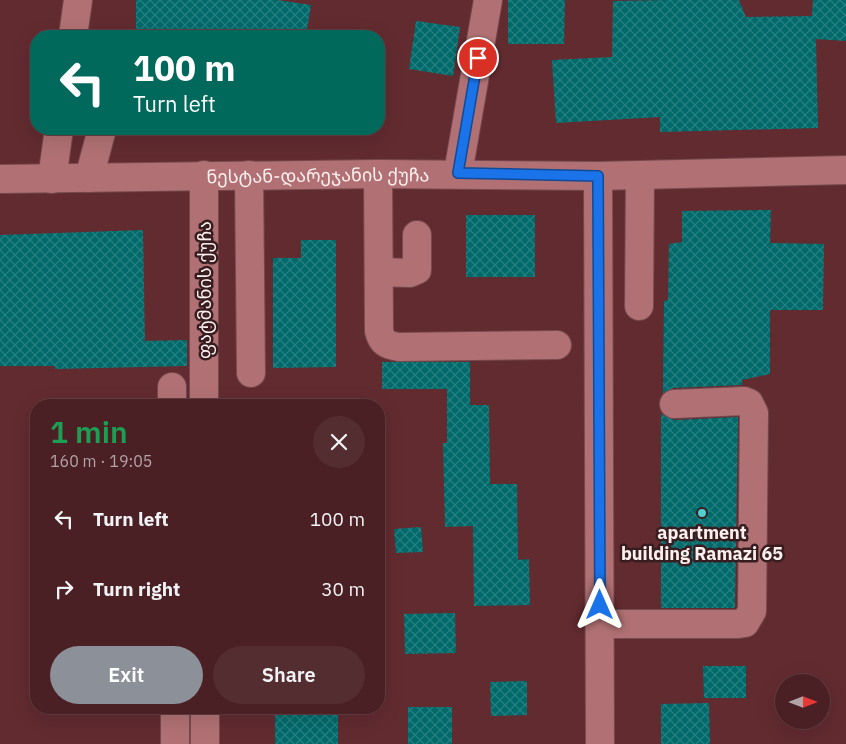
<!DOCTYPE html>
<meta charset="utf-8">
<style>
body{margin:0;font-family:"IBM Plex Sans","Noto Sans Georgian",sans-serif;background:#542d31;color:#f1f3f6;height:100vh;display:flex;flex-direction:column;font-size:19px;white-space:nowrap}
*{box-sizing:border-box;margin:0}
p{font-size:16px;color:#b2a3a6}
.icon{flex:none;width:28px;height:28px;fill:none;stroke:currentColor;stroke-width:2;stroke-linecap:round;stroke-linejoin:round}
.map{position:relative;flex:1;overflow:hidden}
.sheet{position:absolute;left:30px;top:399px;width:355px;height:315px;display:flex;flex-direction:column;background:#4a2024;border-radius:20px;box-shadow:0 5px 20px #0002,0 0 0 1px #613e41}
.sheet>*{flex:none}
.banner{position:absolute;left:30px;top:30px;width:355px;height:105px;border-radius:20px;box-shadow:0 5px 20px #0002,0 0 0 1px #613e41;background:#00695c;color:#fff;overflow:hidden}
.needle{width:32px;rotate:90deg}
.tools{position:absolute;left:775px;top:674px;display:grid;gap:10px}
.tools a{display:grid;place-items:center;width:55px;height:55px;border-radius:50%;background:#4a2024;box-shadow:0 5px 20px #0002,0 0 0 1px #613e41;font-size:25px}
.pin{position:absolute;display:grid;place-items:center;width:42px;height:42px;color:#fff;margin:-21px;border:2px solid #fff;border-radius:50%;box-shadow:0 1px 5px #0007}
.me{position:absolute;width:55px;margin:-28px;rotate:0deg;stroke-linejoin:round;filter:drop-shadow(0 0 4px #0008)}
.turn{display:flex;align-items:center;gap:18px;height:105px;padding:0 20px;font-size:22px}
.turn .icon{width:65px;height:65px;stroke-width:2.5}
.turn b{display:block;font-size:35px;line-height:42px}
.round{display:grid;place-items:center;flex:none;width:52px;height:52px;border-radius:26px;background:#542d31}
.head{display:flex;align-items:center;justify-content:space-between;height:85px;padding:0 20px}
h1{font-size:30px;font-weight:600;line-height:38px;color:#1e9e55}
.primary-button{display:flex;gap:10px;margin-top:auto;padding:10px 20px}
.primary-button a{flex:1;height:58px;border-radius:30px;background:#8c9099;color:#fff;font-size:20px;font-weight:600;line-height:58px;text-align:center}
.primary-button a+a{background:#542d31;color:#f1f3f6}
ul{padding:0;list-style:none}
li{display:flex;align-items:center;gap:15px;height:70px;padding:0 20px}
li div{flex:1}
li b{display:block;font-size:19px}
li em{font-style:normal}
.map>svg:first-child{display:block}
.building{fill:url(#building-cross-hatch)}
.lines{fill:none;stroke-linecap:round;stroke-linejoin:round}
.minor-casing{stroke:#754a4f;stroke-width:30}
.minor{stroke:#b17174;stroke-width:28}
.route-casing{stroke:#114b97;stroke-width:12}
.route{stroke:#1a73e8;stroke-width:9}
.poi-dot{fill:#52cdcf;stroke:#371d1f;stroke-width:2}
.labels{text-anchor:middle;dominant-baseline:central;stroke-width:5;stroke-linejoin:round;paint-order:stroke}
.street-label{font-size:18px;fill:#fff0f0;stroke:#371d1f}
.poi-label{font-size:18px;font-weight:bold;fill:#fff0f0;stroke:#371d1f}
</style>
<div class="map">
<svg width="846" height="744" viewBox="0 0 846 744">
<defs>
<pattern id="building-cross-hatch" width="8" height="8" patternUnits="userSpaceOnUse" patternTransform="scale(1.25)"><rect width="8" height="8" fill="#00696a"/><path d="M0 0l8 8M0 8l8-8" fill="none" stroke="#267f80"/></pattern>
</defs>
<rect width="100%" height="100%" fill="#622b30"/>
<path class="building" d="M 136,0 L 277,0 L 311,5 L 306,36 L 169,36 L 136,35 Z
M 508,0 L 565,0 L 564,44 L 508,44 Z
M 666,0 L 739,0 L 746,17 L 812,16 L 813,0 L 846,0 L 846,41 L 816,39 L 818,128 L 660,132 L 660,117 L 556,123 L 552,60 L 612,57 L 613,1 Z
M 416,21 L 460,27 L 453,76 L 409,69 Z
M 771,210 L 770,243 L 824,244 L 823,310 L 770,310 L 770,374 L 742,380 L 742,385 L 673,388 L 663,394 L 664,301 L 668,300 L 669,244 L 682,242 L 682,211 Z
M 466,215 L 535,215 L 535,277 L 466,277 Z
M 143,230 L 145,341 L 187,340 L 187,366 L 55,369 L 55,366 L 0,366 L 0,235 Z
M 301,240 L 336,240 L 336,367 L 273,368 L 273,258 L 301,258 Z
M 382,362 L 470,362 L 470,405 L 489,405 L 490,484 L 517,484 L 518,560 L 529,559 L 530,605 L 474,606 L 473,526 L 445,527 L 443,443 L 447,443 L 447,389 L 382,389 Z
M 661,414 L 675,420 L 738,417 L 735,608 L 661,608 Z
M 421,527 L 423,552 L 396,553 L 394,529 Z
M 455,613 L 456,653 L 405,654 L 404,614 Z
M 703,666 L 746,666 L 746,698 L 704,698 Z
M 527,681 L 527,715 L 491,716 L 490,682 Z
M 709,703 L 710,744 L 661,744 L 661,704 Z
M 408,707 L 452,707 L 452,744 L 408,744 Z
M 275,708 L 338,708 L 338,744 L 275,744 Z"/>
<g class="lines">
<g class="minor-casing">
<g id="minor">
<path d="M 73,36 L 78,0"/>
<path d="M 458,173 L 488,0"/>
<path d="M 378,174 L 379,331 C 382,343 387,345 399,347 L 557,345"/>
<path d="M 204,175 L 204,405"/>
<path d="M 249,175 L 251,373"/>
<path d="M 598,176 L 600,744"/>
<path d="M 89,178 L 102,129"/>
<path id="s1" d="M 0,179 L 378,174 L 598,176 L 846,170"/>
<path d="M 52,179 L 59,129"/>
<path d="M 379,272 L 410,273 L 417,270 L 417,235"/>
<path d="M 639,306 L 640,176"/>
<path d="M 172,387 L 172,405"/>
<path d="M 600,624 L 738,624 L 745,623 L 752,611 L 754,413 L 749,403 L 744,401 L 674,404"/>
<path d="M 175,708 L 175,744"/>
<path d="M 205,708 L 205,744"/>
</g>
</g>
<use href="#minor" class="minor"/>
</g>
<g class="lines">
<g class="route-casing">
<path id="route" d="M 478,58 L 458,173 L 598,176 L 600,605"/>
</g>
<use href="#route" class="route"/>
</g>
<circle class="poi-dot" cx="702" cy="513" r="5"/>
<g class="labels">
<g class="street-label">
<text stroke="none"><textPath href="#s1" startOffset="318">ნესტან-დარეჯანის ქუჩა</textPath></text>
<text transform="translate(204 290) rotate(-90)">ფატმანის ქუჩა</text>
</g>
<g class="poi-label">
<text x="702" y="532">apartment<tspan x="702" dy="21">building Ramazi 65</tspan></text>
</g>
</g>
</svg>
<div class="tools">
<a><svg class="needle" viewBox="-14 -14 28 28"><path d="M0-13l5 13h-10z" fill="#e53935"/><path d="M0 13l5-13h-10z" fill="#b2a3a6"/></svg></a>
</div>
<div class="pin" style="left:478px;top:58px;background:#d93025"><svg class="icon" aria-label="arrive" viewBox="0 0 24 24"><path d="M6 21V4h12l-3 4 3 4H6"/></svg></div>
<svg class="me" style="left:600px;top:605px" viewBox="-20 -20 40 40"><path d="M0-17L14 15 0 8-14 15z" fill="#1a73e8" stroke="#fff" stroke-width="4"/></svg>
<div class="banner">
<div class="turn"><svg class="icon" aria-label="left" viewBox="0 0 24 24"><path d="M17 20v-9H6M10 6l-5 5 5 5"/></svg><div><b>100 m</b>Turn left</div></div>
</div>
<section class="sheet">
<div class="head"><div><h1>1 min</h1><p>160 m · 19:05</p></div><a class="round"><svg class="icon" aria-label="close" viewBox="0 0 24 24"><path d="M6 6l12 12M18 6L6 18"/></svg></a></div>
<ul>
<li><svg class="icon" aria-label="left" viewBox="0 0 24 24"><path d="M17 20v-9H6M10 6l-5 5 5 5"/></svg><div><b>Turn left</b></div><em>100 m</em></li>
<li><svg class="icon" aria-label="right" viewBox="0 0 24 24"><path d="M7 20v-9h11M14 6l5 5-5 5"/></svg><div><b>Turn right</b></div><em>30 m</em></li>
</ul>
<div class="primary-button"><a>Exit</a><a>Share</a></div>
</section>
</div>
